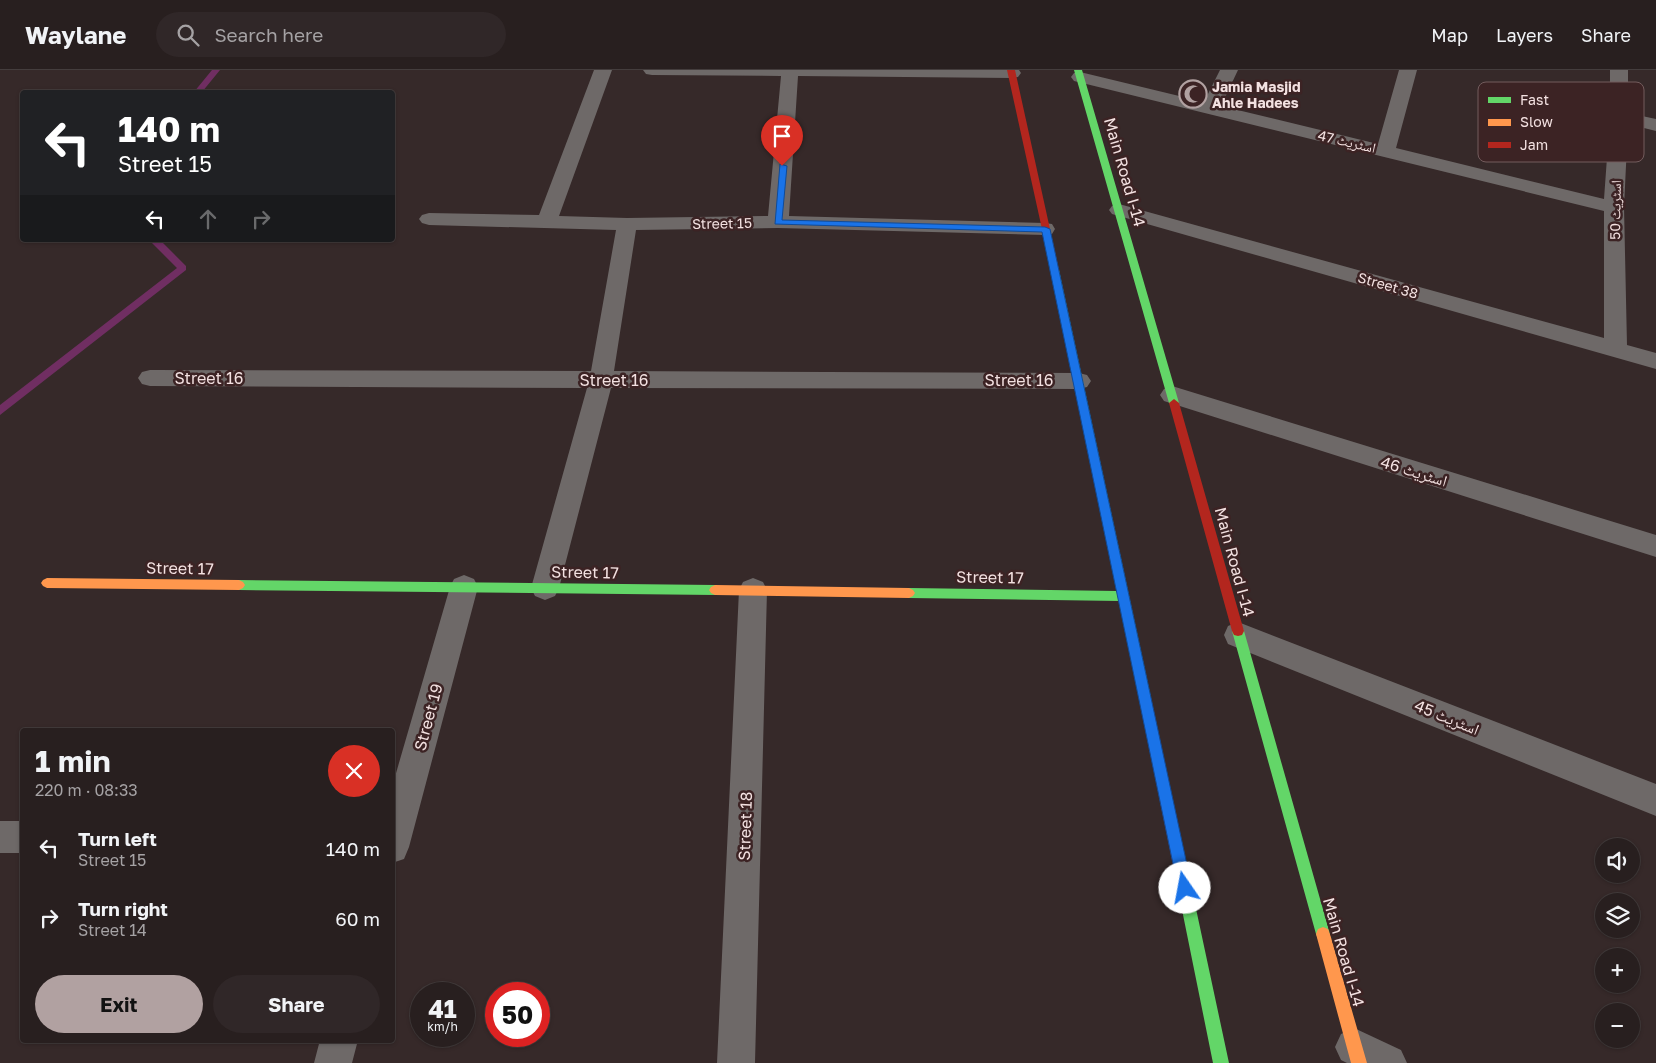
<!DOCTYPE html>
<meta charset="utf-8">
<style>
body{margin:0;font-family:"Golos Text","Noto Naskh Arabic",sans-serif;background:#302728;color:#f1f3f6;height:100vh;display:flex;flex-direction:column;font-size:19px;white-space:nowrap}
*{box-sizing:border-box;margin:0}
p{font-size:16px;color:#a5a2a4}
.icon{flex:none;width:28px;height:28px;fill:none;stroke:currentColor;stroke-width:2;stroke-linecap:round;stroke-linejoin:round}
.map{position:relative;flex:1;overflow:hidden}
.details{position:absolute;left:20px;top:658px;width:375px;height:315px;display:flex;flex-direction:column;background:#281f1f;border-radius:5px;box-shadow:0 1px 4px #0004,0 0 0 1px #443d3d}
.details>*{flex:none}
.guide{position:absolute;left:20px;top:20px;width:375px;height:152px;border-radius:5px;box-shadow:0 1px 4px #0004,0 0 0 1px #443d3d;background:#202124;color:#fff;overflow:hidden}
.fabs{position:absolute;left:1595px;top:768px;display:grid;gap:10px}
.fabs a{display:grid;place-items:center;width:45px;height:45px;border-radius:50%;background:#281f1f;box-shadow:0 1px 4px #0004,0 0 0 1px #443d3d;font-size:25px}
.speed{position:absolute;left:410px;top:912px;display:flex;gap:10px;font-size:25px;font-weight:700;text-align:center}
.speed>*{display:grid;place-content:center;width:65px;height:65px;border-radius:50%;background:#281f1f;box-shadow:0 1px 4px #0004,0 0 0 1px #443d3d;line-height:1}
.speed small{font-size:12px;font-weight:400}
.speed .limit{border:8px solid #d22;background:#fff;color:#111}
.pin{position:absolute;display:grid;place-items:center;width:42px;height:42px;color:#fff;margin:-51px -21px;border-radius:50% 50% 50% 0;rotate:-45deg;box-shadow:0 0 5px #0007}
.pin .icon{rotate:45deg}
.me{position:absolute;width:55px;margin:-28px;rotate:348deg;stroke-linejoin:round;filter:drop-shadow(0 0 4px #0008)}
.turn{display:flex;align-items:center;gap:18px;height:105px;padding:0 15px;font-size:22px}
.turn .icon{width:65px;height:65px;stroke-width:2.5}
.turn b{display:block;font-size:35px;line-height:42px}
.lanes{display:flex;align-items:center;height:48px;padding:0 15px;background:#0003;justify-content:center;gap:25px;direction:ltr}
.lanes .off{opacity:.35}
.round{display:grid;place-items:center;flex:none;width:52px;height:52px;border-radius:26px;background:#302728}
.overview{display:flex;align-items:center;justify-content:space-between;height:85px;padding:0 15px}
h1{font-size:30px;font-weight:700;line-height:38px}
.cta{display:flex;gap:10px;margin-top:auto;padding:10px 15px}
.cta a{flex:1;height:58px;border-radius:30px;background:#b1a1a1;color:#111;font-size:20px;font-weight:700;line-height:58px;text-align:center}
.cta a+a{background:#302728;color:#f1f3f6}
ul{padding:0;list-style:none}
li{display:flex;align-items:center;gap:15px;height:70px;padding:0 15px}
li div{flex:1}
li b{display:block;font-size:19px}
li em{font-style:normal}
header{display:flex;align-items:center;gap:30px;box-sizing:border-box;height:70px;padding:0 25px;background:#281f1f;border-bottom:1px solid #443d3d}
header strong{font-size:24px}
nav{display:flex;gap:28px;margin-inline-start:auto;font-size:18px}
.search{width:350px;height:45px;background:#302728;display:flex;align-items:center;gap:12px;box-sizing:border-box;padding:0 18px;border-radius:28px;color:#a5a2a4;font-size:19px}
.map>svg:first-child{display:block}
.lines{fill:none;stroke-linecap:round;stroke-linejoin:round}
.stream{fill:#702e62;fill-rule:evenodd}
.street{fill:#6e6968;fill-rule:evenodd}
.fast{fill:#63d668;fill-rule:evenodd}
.slow{fill:#ff974d;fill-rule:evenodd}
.jam{fill:#b3261e;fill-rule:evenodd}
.route{fill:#1a73e8;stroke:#114b97}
.labels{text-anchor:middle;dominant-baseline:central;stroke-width:5;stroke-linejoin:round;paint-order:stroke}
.far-poi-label{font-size:14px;font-weight:bold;fill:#f3e1e1;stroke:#3c2324;text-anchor:start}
.far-street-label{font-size:14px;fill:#f3e1e1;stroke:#3c2324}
.street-label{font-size:16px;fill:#f3e1e1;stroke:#3c2324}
.key{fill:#3c2324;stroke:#735c5d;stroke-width:1}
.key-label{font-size:14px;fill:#f3e1e1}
</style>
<header>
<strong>Waylane</strong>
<div class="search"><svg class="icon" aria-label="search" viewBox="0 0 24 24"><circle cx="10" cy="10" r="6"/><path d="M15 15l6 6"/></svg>Search here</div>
<nav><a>Map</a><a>Layers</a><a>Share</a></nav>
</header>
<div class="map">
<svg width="1656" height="993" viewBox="0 0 1656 993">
<rect width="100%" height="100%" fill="#362929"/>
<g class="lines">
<path class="stream" d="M 212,0 L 220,0 L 202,22 L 194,22 Z
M 149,170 L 160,170 L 186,196 L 186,200 L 0,345 L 0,335 L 177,198 Z"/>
<path class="street" d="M 594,0 L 612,0 L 559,146 L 627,148 L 768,146 L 781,6 L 652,5 L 646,4 L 643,0 L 1019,0 L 1021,3 L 1018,7 L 1012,8 L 798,6 L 789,146 L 1045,153 L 1052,154 L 1055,159 L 1052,164 L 1045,165 L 778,158 L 636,160 L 614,301 L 1079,303 L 1087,305 L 1091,311 L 1087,317 L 1079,319 L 611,318 L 559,518 L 555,526 L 545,530 L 535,526 L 531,518 L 587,318 L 150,316 L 142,314 L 138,308 L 142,302 L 150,300 L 591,301 L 616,160 L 429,155 L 422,153 L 419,149 L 422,145 L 429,143 L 539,145 Z
M 1220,0 L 1238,0 L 1221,36 L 1378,74 L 1399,0 L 1417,0 L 1396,78 L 1604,129 L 1610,46 L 1610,0 L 1628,0 L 1628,43 L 1656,49 L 1656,61 L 1628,54 L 1624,137 L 1627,275 L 1656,283 L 1656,299 L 1112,144 L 1109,140 L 1112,136 L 1119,134 L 1604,268 L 1604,141 L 1074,11 L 1071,7 L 1074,3 L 1080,2 L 1204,32 Z
M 1172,316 L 1656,465 L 1656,487 L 1164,331 L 1160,325 L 1164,319 Z
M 464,505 L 474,509 L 478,517 L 409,777 L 404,789 L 392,793 L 392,717 L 450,517 L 454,509 Z
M 753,508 L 763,512 L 767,520 L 755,993 L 717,993 L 739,520 L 743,512 Z
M 1238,552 L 1656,714 L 1656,746 L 1228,574 L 1224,565 L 1228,556 Z
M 0,751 L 22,751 L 22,783 L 0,783 Z
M 1354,958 L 1401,980 L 1407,993 L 1347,993 L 1341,990 L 1335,977 L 1341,964 Z
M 320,970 L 358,970 L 352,993 L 314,993 Z"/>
<path class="fast" d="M 1074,0 L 1082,0 L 1179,333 L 1174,337 L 1169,333 Z
M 1055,197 L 1059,200 L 1151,628 L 1149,632 L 1145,634 L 1141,632 L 1139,628 L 1119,531 L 909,528 L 905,526 L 903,523 L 905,520 L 909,518 L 1117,521 L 1051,200 Z
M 239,510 L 715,515 L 719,517 L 721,520 L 719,523 L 715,525 L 239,520 L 235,518 L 233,515 L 235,512 Z
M 1238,556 L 1242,557 L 1244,561 L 1330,864 L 1328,869 L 1323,871 L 1318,869 L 1316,864 L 1232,561 L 1234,557 Z
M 1185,813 L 1190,815 L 1192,820 L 1229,993 L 1213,993 L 1178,820 L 1180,815 Z"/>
<path class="slow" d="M 47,508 L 239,510 L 243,512 L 245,515 L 243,518 L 239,520 L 47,518 L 43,516 L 41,513 L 43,510 Z
M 715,515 L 909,518 L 913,520 L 915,523 L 913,526 L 909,528 L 715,525 L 711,523 L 709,520 L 711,517 Z
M 1323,857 L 1328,859 L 1330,864 L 1367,993 L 1351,993 L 1316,864 L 1318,859 Z"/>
<path class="jam" d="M 1007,0 L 1015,0 L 1059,200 L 1055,203 L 1051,200 Z
M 1174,329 L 1179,333 L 1244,561 L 1242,565 L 1238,566 L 1234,565 L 1232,561 L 1169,333 Z
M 1145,622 L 1149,624 L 1151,628 L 1192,820 L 1190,825 L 1185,827 L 1180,825 L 1178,820 L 1139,628 L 1141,624 Z"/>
</g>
<path class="route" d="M 780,94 L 787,96 L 782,150 L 1045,157 L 1050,159 L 1192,818 L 1190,823 L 1185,825 L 1180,823 L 1178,818 L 1042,162 L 775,154 Z"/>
<defs>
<g id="mosque-ring" transform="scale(1.4375)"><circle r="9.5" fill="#3c2324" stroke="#b1a1a1" stroke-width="1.5"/><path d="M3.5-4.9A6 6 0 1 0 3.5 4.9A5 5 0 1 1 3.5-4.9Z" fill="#b1a1a1"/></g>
</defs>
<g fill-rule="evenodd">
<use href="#mosque-ring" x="1193" y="24"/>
</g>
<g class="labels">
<g class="far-poi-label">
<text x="1212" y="16">Jamia Masjid<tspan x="1212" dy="16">Ahle Hadees</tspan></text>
</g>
<g class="far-street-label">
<text transform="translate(1347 71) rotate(13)">اسٹریٹ 47</text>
<text transform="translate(1615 140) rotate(-89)">اسٹریٹ 50</text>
<text transform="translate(722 153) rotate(-1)">Street 15</text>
<text transform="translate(1388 215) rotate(16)">Street 38</text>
</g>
<g class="street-label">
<text transform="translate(1125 102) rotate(74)">Main Road I-14</text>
<text x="209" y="308">Street 16</text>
<text x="614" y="310">Street 16</text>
<text x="1019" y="310">Street 16</text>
<text transform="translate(1414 401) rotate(17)">اسٹریٹ 46</text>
<text transform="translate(1235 492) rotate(75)">Main Road I-14</text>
<text transform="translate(180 498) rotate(1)">Street 17</text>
<text transform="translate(585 502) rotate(1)">Street 17</text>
<text transform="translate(990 507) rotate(1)">Street 17</text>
<text transform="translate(428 647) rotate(-75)">Street 19</text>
<text transform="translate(1447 647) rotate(22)">اسٹریٹ 45</text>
<text transform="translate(745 756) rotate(-88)">Street 18</text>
<text transform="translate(1344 882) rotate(74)">Main Road I-14</text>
</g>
</g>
<rect x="1478" y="12" width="166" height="80" rx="8" class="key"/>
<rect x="1488" y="27" width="23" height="6" fill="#63d668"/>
<rect x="1488" y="49" width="23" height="7" fill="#ff974d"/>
<rect x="1488" y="72" width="23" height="6" fill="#b3261e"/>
<g class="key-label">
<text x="1520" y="35">Fast</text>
<text x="1520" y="57">Slow</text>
<text x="1520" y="80">Jam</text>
</g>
</svg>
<div class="fabs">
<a><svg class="icon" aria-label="sound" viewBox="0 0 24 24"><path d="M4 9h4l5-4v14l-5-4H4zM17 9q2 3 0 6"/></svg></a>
<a><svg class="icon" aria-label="layers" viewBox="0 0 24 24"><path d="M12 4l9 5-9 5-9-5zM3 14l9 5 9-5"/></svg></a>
<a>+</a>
<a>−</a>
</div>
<div class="speed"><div>41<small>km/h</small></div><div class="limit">50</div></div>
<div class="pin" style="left:782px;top:96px;background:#d93025"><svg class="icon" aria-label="arrive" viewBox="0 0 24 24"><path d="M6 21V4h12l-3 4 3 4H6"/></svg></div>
<svg class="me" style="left:1185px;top:818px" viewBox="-20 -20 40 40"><circle r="19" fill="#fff"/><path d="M0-13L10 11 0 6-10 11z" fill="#1a73e8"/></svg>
<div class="guide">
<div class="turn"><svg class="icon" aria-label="left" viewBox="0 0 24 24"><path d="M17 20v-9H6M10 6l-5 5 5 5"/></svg><div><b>140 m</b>Street 15</div></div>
<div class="lanes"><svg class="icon" aria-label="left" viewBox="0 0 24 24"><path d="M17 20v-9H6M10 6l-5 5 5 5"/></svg><svg class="icon off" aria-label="ahead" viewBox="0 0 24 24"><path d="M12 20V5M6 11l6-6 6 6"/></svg><svg class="icon off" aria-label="right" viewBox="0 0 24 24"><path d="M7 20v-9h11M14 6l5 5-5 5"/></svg></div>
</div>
<section class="details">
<div class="overview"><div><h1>1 min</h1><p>220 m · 08:33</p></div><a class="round" style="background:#d93025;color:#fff"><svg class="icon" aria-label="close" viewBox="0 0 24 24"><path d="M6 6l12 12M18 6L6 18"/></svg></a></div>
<ul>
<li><svg class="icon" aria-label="left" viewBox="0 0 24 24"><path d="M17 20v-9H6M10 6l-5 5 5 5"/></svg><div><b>Turn left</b><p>Street 15</p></div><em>140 m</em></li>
<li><svg class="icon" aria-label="right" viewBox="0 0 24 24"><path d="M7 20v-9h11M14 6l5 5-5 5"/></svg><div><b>Turn right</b><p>Street 14</p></div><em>60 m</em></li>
</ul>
<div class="cta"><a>Exit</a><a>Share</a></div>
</section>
</div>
